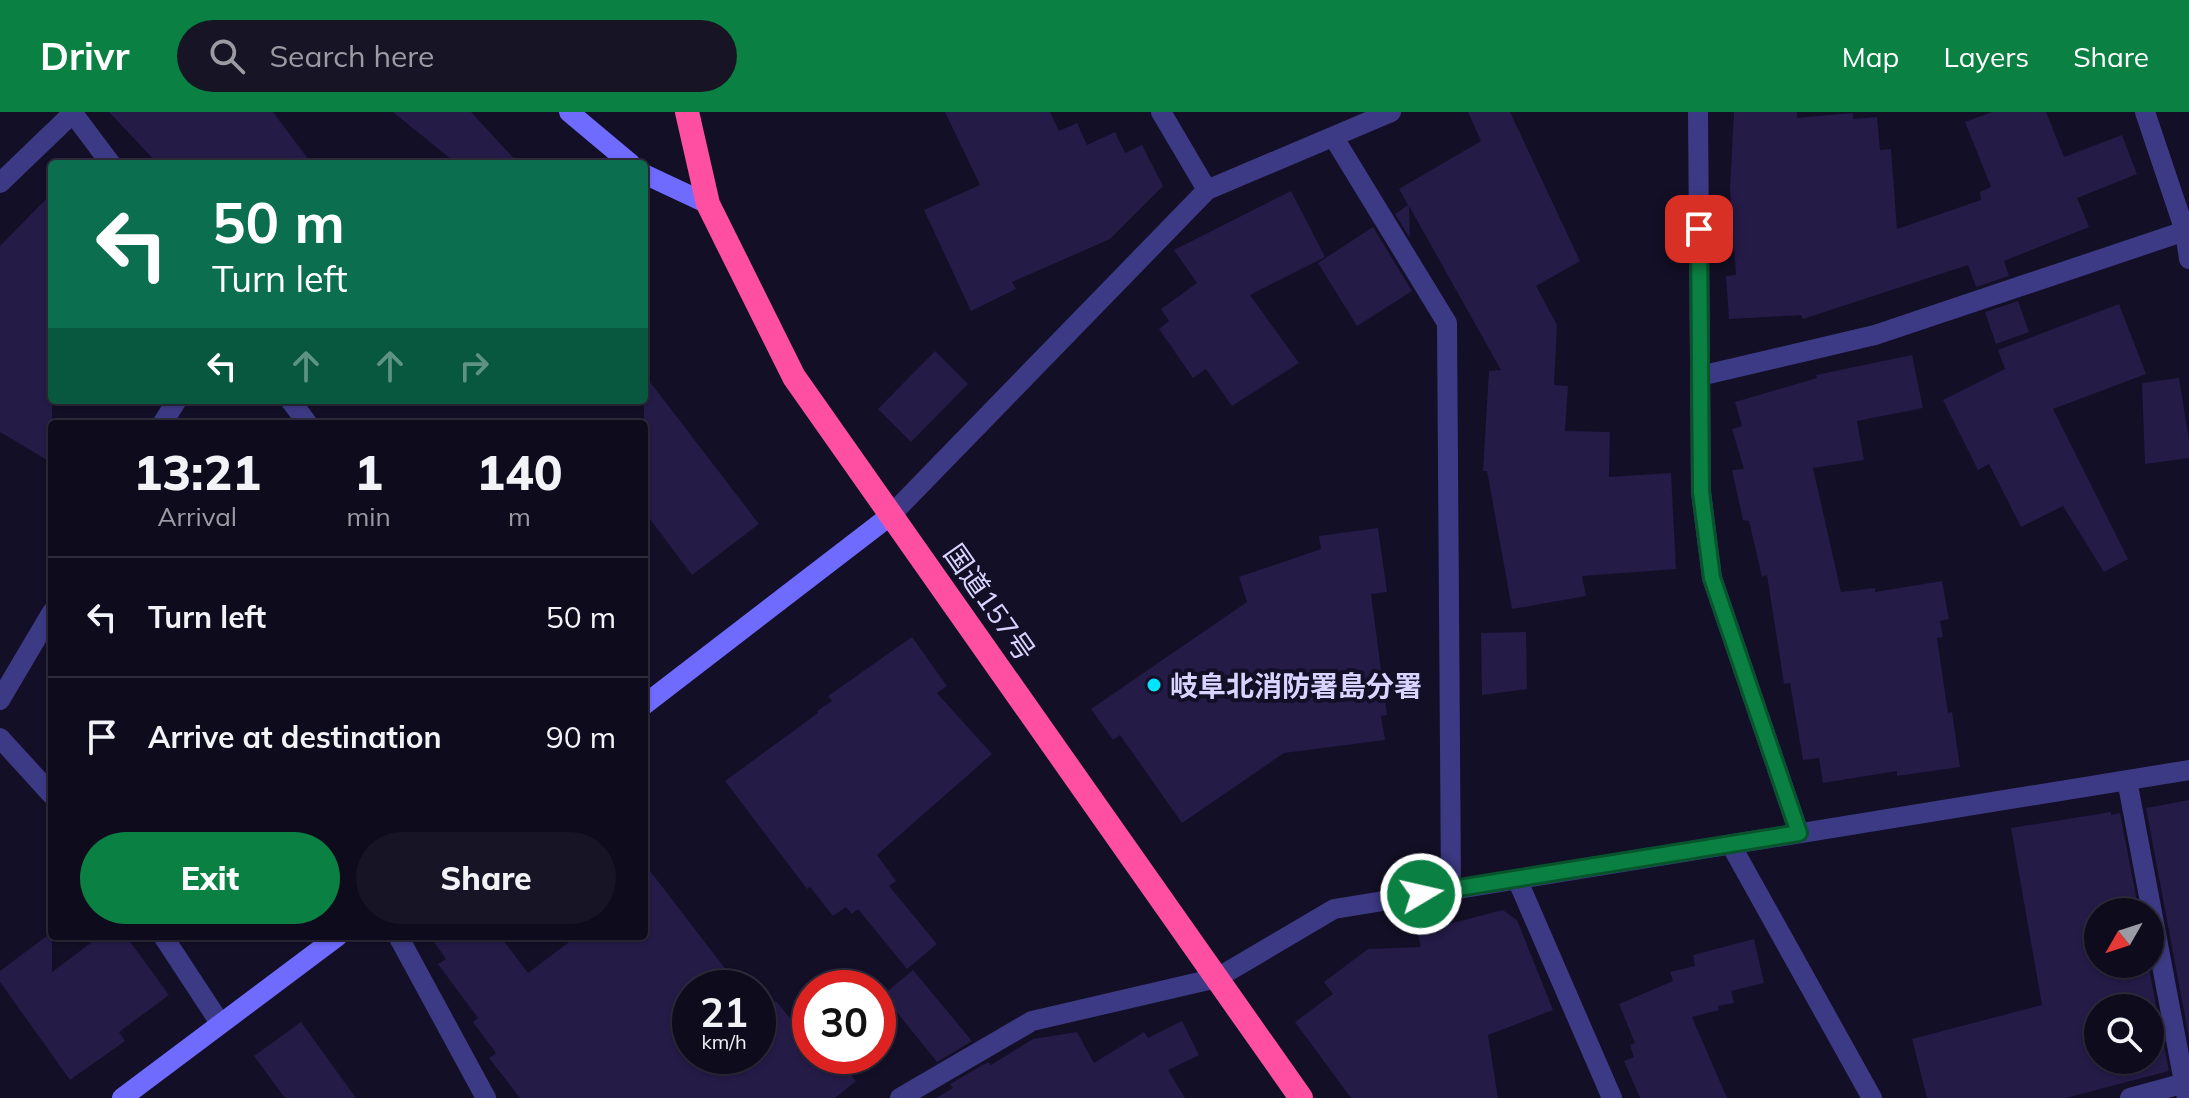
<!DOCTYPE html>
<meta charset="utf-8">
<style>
body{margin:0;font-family:Mulish,"Noto Sans JP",sans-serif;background:#171425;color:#f1f3f6;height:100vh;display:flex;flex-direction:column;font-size:30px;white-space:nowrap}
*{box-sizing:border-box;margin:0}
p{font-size:26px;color:#9b9ba3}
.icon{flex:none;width:44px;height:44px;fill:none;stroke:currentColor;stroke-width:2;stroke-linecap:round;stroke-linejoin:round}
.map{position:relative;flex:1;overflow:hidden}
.panel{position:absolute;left:48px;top:308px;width:600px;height:520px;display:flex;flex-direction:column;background:#0e0b1c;border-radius:8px;box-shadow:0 2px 6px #0004,0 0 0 2px #2e2b3b}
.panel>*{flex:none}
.guide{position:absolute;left:48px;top:48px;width:600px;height:244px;border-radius:8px;box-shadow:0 2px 6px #0004,0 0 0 2px #2e2b3b;background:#0b6e4f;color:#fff;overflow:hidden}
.needle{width:52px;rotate:231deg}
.buttons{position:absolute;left:2084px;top:786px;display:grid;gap:16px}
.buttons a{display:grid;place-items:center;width:80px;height:80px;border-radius:50%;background:#0e0b1c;box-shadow:0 2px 6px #0004,0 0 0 2px #2e2b3b;font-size:40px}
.speed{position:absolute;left:672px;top:858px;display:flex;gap:16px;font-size:40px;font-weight:700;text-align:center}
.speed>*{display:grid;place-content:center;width:104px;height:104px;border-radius:50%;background:#0e0b1c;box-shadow:0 2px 6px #0004,0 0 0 2px #2e2b3b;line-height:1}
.speed small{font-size:20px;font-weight:400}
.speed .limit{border:12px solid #d22;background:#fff;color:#111}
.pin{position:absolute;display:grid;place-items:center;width:68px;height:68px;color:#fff;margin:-34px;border-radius:16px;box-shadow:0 4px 12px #0006}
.me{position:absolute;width:88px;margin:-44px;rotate:81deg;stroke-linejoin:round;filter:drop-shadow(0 0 6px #0008)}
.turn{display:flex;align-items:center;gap:28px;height:168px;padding:0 32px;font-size:36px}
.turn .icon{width:104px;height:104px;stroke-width:2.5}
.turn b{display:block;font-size:56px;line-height:68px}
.lanes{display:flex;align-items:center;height:76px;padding:0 32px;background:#0003;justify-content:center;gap:40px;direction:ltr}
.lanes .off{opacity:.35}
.eta{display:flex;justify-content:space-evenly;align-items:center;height:136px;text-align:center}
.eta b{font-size:48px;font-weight:800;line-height:56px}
.primary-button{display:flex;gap:16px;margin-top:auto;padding:16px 32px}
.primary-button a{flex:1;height:92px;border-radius:48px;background:#0b8043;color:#fff;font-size:32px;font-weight:800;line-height:92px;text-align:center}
.primary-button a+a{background:#171425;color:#f1f3f6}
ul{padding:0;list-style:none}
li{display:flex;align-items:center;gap:24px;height:120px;padding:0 32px;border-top:2px solid #2e2b3b}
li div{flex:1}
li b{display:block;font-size:30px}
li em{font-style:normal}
header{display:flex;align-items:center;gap:48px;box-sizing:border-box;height:112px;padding:0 40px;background:#0b8043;color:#fff}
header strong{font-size:38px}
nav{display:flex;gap:44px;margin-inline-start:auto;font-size:28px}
.search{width:560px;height:72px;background:#171425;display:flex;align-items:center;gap:20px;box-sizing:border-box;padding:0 28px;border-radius:44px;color:#9b9ba3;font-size:30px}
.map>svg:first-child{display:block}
.building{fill:#241b47;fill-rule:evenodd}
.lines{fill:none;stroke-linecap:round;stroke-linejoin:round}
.street{stroke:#3d3a85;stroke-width:20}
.secondary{stroke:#6f6bff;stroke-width:20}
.highway{stroke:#ff4fa3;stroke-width:24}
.route-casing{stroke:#07532c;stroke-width:20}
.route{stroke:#0b8043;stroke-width:14}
.poi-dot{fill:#00e5ff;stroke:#130f26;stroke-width:3}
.labels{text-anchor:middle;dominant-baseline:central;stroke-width:8;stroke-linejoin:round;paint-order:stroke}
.street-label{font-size:28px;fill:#d9d4ff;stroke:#130f26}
.poi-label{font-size:28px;font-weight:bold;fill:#d9d4ff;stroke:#130f26;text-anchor:start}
</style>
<header>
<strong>Drivr</strong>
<div class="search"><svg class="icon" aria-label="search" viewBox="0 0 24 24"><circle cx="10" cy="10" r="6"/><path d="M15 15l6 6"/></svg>Search here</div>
<nav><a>Map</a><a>Layers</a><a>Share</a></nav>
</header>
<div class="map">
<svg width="2189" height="986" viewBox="0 0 2189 986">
<rect width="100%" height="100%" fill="#130f26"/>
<path class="building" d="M 109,0 L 273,0 L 312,52 L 158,52 Z
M 393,0 L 471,0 L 519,52 L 457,52 Z
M 945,0 L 1050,0 L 1059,19 L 1077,11 L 1087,33 L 1115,20 L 1125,41 L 1142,33 L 1163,74 L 1110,127 L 1012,170 L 1016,177 L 971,199 L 924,98 L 980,73 Z
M 1468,0 L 1510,0 L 1580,149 L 1536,174 L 1557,213 L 1554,273 L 1568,274 L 1565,319 L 1610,320 L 1609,365 L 1671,361 L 1676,457 L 1582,464 L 1586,484 L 1512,497 L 1487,359 L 1483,359 L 1489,259 L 1501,258 L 1409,94 L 1410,126 L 1395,102 L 1408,93 L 1399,77 L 1481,29 Z
M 1734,0 L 1797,0 L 1797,6 L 1853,1 L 1853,7 L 1877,5 L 1880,38 L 1891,37 L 1897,117 L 1981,88 L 1980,80 L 1991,75 L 1965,10 L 1992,0 L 2046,0 L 2064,45 L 2122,23 L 2137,62 L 2077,86 L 2089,115 L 2004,149 L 2009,164 L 1976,175 L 1968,153 L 1803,207 L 1801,203 L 1729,207 L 1726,164 L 1736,163 L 1730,76 Z
M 1291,79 L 1325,145 L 1250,183 L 1299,251 L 1232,294 L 1206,257 L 1193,266 L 1159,217 L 1169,209 L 1161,197 L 1197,171 L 1174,138 Z
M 52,81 L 52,351 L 0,320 L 0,134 Z
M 1373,115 L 1412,179 L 1357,214 L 1318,151 Z
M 2018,189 L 2029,220 L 1996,232 L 1985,200 Z
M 2119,192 L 2146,262 L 2053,297 L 2128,447 L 2104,460 L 2063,394 L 2021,415 L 1989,352 L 1978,358 L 1943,288 L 2005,257 L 1998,238 Z
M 935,239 L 968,272 L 911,330 L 878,297 Z
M 1912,243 L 1923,296 L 1857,309 L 1864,348 L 1813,356 L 1841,480 L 1875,476 L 1875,480 L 1942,469 L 1949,507 L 1940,509 L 1943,525 L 1937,526 L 1948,601 L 1952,600 L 1960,655 L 1897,664 L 1897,659 L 1823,671 L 1819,646 L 1803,648 L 1790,571 L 1784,572 L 1767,463 L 1762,465 L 1749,409 L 1743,408 L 1732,358 L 1744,357 L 1732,317 L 1742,314 L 1735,290 L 1817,266 L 1816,263 Z
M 644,262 L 759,412 L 692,463 L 644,399 Z
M 2179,266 L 2189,328 L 2189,346 L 2145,352 L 2142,271 Z
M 1378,416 L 1387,480 L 1371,482 L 1387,603 L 1381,604 L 1385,628 L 1284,641 L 1182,711 L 1120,623 L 1113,628 L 1091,597 L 1247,490 L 1239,465 L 1321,437 L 1319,424 Z
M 1526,520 L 1527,577 L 1482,583 L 1481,521 Z
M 912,525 L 947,574 L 937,581 L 992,642 L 877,743 L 896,769 L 889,774 L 937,832 L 907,857 L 858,797 L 852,802 L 846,795 L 833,804 L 810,775 L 807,777 L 725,669 L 818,601 L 817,599 L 832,589 L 828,584 Z
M 2189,688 L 2189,926 L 2146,696 Z
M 2111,700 L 2111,703 L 2120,701 L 2139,800 L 2098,800 L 2098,852 L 2148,852 L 2169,959 L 2066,986 L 1927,986 L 1912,927 L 2042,893 L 2011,716 ZM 2098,896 L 2150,896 L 2150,948 L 2098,948 Z
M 644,751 L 740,876 L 690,876 L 690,944 L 758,944 L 758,899 L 760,902 L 776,889 L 810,931 L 810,944 L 836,944 L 856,969 L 835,986 L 520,986 L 489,946 L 496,941 L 473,910 L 478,906 L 438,852 L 446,847 L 430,824 L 500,824 L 528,861 L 577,824 L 644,824 Z
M 1503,798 L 1517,808 L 1553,898 L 1488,923 L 1498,986 L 1351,986 L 1295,910 L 1333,882 L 1324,870 L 1368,837 L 1421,835 L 1417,820 Z
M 52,820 L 52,860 L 100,824 L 126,824 L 169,883 L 119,920 L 125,929 L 70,968 L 0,870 L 0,859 Z
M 1754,827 L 1764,871 L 1731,879 L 1734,891 L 1718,894 L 1719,898 L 1692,905 L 1727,986 L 1640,986 L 1624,949 L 1634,945 L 1630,933 L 1635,931 L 1619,892 L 1673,869 L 1670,860 L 1695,854 L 1693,843 Z
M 913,858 L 972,929 L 937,950 L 883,883 Z
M 1182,909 L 1199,943 L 1168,958 L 1185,986 L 936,986 L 953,976 L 950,972 L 988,950 L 991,953 L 1033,927 L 1077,920 L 1094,951 L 1144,920 L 1148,926 Z
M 301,910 L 356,986 L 285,986 L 254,944 Z"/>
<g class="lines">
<path class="street" d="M 72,0 L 111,52
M 1161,0 L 1207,78
M 1698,0 L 1701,380 L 1712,466 L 1799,721
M 2145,0 L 2185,119 L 2189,147
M 1334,26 L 1447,211 L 1451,777
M 0,71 L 74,0
M 1700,264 L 1875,223 L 2185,119
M 290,288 L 308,312
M 162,312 L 177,288
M 891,403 L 1207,78 L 1391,0
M 0,588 L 52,500
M 0,626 L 52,683
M 2127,668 L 2187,986
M 1731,733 L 1872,986
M 1517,767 L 1612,986
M 163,824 L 220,911
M 398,824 L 486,986
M 900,986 L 1032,909 L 1217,866 L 1334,797 L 2189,658
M 2130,986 L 2189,970"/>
<path class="secondary" d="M 569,0 L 631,52
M 644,62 L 708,92
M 644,593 L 891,403
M 122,986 L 338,824"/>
<path class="highway" d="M 687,0 L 708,92 L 794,265 L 1301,986"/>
</g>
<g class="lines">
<g class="route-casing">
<path id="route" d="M 1421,782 L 1799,721 L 1712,466 L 1701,380 L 1699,117"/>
</g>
<use href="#route" class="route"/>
</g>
<circle class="poi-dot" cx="1154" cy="573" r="8"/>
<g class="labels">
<g class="street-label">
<text transform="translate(990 490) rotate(55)">国道157号</text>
</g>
<g class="poi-label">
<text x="1170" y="573">岐阜北消防署島分署</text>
</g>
</g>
</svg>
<div class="buttons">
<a><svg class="needle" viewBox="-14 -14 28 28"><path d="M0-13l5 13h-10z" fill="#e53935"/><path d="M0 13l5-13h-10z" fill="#9b9ba3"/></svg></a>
<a><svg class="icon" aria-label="search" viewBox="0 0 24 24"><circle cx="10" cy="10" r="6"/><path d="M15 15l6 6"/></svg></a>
</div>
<div class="speed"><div>21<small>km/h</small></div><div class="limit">30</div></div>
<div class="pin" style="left:1699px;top:117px;background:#d93025"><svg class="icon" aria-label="arrive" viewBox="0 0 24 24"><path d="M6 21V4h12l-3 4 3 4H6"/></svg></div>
<svg class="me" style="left:1421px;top:782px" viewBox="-20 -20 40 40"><circle r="17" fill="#0b8043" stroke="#fff" stroke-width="3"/><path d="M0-11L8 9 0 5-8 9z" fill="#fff"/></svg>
<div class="guide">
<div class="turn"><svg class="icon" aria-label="left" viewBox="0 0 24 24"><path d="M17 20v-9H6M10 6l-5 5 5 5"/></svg><div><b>50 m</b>Turn left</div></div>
<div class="lanes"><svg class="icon" aria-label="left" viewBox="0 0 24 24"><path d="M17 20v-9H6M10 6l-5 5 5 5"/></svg><svg class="icon off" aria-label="ahead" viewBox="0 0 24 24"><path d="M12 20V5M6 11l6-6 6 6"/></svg><svg class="icon off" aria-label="ahead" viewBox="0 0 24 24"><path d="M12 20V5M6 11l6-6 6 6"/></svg><svg class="icon off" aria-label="right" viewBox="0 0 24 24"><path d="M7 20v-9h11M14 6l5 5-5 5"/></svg></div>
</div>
<section class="panel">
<div class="eta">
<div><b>13:21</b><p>Arrival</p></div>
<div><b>1</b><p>min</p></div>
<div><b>140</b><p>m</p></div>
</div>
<ul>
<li><svg class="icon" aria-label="left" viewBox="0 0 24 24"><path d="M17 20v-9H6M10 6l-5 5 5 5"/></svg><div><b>Turn left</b></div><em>50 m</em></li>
<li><svg class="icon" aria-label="arrive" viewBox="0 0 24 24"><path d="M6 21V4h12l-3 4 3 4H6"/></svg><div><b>Arrive at destination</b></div><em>90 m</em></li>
</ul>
<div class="primary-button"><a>Exit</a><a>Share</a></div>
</section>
</div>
